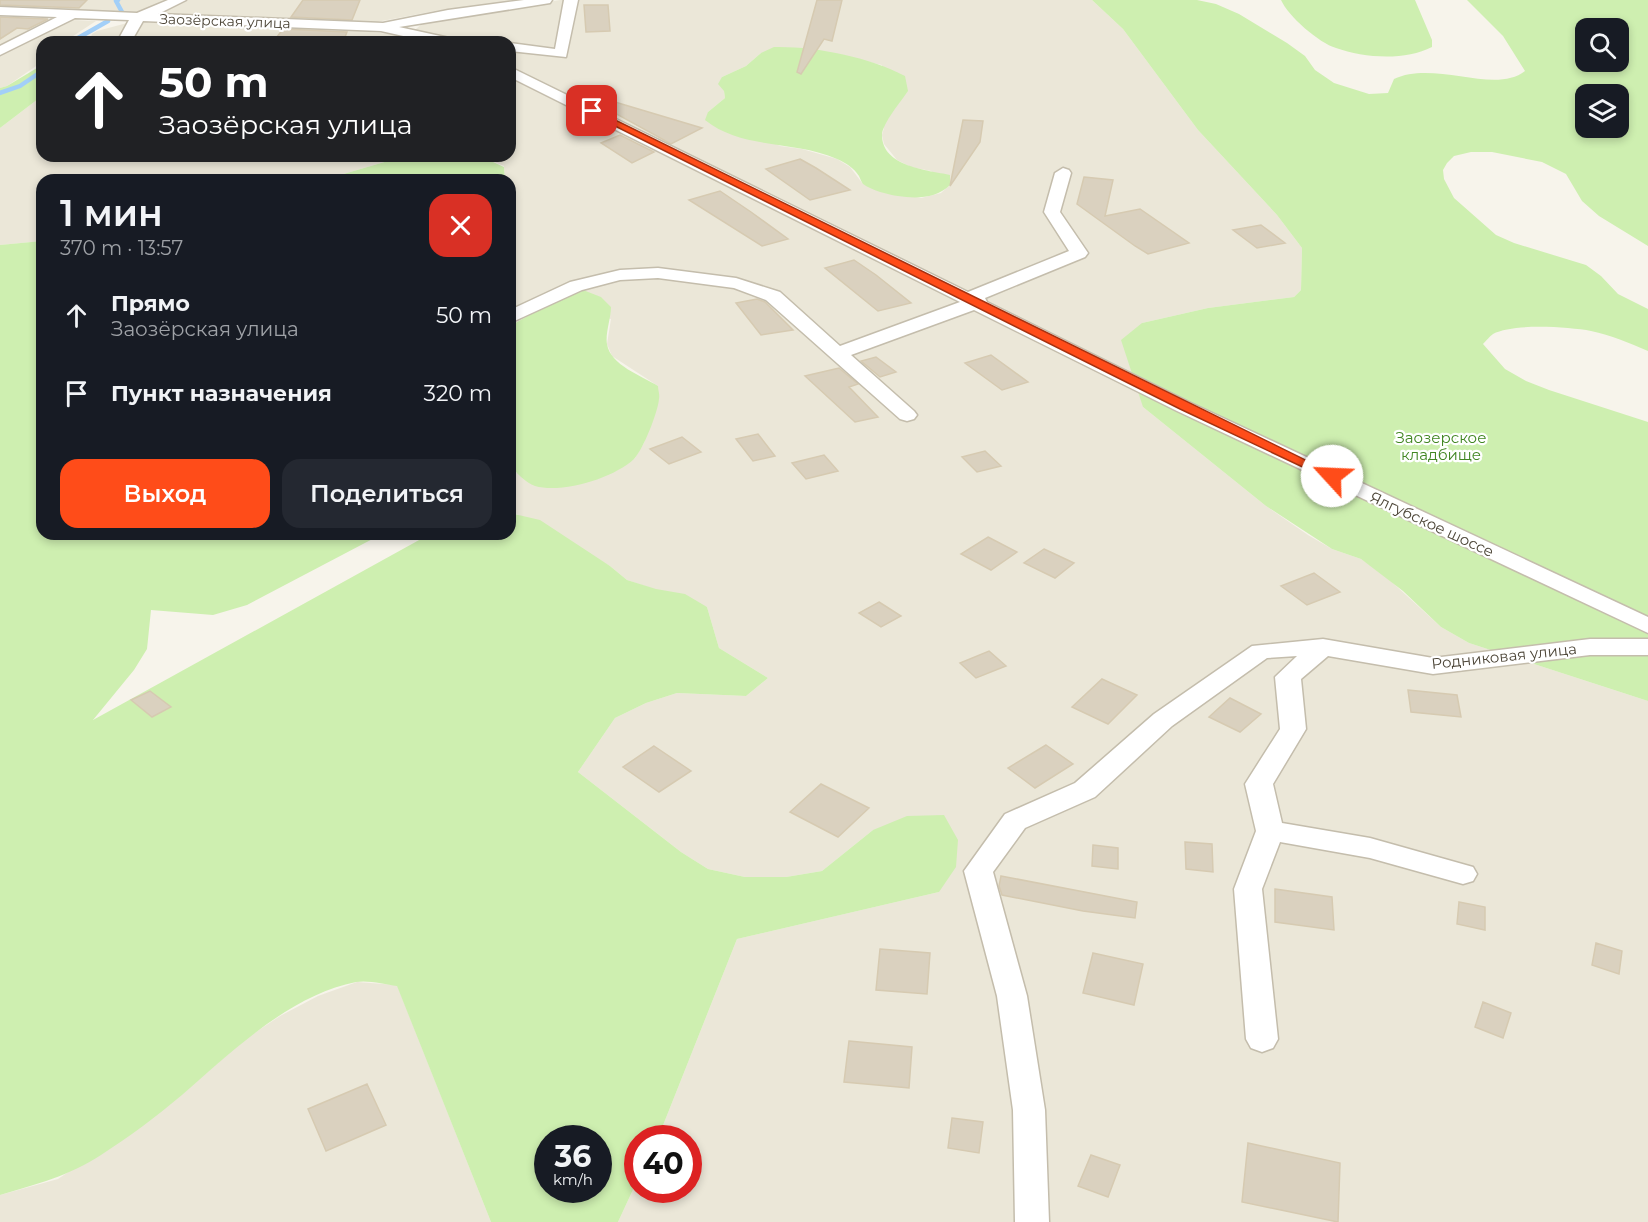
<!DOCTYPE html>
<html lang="ru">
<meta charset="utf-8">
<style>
body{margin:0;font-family:Montserrat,sans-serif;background:#242831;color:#f1f3f6;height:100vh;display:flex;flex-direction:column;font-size:22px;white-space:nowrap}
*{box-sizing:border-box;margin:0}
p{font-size:20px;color:#9ea1a6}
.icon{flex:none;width:33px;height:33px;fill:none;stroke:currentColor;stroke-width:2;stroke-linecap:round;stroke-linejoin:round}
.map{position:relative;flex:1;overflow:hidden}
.drawer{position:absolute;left:36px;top:174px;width:480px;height:366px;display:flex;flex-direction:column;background:#171b24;border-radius:18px;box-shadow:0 3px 9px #0003}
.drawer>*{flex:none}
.top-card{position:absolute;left:36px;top:36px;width:480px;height:126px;border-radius:18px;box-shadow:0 3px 9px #0003;background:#202124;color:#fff;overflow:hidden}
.controls{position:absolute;left:1575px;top:18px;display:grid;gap:12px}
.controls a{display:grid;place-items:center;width:54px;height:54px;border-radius:12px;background:#171b24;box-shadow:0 3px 9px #0003;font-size:30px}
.speed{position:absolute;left:534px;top:1125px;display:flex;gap:12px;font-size:30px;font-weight:700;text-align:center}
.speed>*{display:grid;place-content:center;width:78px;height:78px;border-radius:50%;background:#171b24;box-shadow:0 3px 9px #0003;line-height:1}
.speed small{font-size:15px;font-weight:400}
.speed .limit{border:9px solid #d22;background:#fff;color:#111}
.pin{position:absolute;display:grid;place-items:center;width:51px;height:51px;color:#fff;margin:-26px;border-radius:12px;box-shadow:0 3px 9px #0006}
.me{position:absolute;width:66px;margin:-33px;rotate:295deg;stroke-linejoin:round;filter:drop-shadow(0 0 4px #0008)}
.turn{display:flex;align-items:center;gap:21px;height:126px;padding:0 24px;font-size:27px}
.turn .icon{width:78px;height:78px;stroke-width:2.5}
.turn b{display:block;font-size:42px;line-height:51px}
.round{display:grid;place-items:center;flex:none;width:63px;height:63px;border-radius:18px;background:#242831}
.summary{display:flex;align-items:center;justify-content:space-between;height:102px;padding:0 24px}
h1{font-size:36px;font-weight:600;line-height:45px}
.primary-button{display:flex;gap:12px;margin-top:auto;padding:12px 24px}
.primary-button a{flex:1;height:69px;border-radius:18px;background:#ff4c19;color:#fff;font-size:24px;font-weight:600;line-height:69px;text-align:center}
.primary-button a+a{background:#242831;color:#f1f3f6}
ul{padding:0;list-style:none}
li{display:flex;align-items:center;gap:18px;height:78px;padding:0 24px}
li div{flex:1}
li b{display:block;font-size:22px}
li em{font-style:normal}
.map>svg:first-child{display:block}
.residential{fill:#ebe7d8;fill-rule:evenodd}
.green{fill:#ceefb0;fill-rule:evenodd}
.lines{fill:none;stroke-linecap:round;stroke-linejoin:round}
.stream{stroke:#a2cff8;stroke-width:4.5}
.building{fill:#dad1bf;stroke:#d6cab1;stroke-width:1.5}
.minor-casing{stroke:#c4bdac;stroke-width:3}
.minor{fill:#fff;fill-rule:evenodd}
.route{fill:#ff4c19;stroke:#a63110;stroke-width:1.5}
.labels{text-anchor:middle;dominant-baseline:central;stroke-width:4.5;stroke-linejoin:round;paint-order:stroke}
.far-street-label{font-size:14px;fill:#4c4537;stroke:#fff}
.park-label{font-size:15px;fill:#418622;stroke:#fff}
.street-label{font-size:15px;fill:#4c4537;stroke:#fff}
</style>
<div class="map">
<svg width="1648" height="1222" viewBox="0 0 1648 1222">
<rect width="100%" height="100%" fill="#f7f4eb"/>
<path class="residential" d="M 0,0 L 528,0 L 440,10 L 366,24 L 0,10 Z
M 560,0 L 1092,0 L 1123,29 L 1198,130 L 1277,215 L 1302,248 L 1301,290 L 1294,297 L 1208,308 L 1142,323 L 1143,407 L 1266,506 L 1308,535 L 1332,549 L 1361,559 L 1383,574 L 1441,627 L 1469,643 L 1648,701 L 1648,1222 L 618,1222 L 637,1181 L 638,1190 L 688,1190 L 688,1138 L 658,1138 L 737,939 L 939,892 L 873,830 L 822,871 L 786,877 L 745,877 L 708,869 L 681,852 L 578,772 L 615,718 L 646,703 L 677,693 L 746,696 L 768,678 L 719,648 L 707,607 L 627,580 L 610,566 L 515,513 L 510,513 L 510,466 L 516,473 L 616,471 L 635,458 L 644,443 L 658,386 L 612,356 L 607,344 L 611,319 L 549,304 L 510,326 L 510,309 L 515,303 L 510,298 L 510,180 L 505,180 L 504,166 L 480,156 L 510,156 L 510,42 L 89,42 L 92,34 L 97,31 L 131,22 L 350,30 L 390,34 L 416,29 L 424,22 ZM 811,49 L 882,65 L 884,128 L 882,135 L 884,144 L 897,160 L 911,167 L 931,171 L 950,185 L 941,193 L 921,198 L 863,184 L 850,167 L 837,159 L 802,149 L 780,146 L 708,112 L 725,98 L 722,77 L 746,66 L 761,53 Z
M 0,17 L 96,21 L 64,42 L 42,42 L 42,62 L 7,86 L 0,88 Z
M 42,96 L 42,156 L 405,156 L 323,180 L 42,180 L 42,241 L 0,245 L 0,128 Z
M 357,982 L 397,985 L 491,1222 L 0,1222 L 0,1195 L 58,1179 L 179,1097 L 244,1040 L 280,1016 L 318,996 Z"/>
<path class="green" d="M 1092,0 L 1197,0 L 1216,4 L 1239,14 L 1287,43 L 1305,56 L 1315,70 L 1334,83 L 1369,94 L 1388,93 L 1394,79 C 1435,60 1495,95 1525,71 L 1503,36 L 1467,0 L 1648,0 L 1648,246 L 1599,216 L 1582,201 L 1566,174 L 1542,162 L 1492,152 L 1471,152 L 1454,156 L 1447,163 L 1443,170 L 1444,179 L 1454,198 L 1496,235 L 1514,243 L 1586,265 L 1601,276 L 1618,294 L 1648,309 L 1648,351 C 1629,343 1611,335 1591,331 C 1568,327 1513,323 1493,334 C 1490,336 1486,341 1483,344 L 1505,369 L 1526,381 L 1549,390 L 1648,422 L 1648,701 L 1469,643 L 1441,627 L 1403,591 L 1361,559 L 1332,549 L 1266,506 L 1143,407 L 1121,340 L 1142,323 L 1208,308 L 1294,297 L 1301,290 L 1302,248 L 1277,215 L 1198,130 L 1123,29 ZM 1586,28 L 1618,28 L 1618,62 L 1586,62 ZM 1586,94 L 1618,94 L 1618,128 L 1586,128 Z
M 1281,0 L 1415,0 L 1432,40 L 1432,47 C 1405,61 1364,58 1336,48 C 1319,43 1288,16 1281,0 Z
M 774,47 C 815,46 869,57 905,76 L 908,91 C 902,100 882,124 882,135 C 882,167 928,170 950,175 L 950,185 C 937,198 917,199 898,196 C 889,195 871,190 863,184 C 862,183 860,178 859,176 C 854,168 846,163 837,159 C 795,140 742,150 705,120 L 708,112 L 725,98 L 724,91 L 718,84 L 722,77 L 746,66 L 761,53 Z
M 42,65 L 42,96 L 0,128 L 0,88 L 7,86 Z
M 405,156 L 480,156 L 504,167 L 505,180 L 323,180 Z
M 42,241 L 42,534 L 382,534 L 247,605 L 213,615 L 151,610 L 147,649 L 134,670 L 93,720 L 430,534 L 510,534 L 510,513 L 540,520 L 610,566 L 627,580 L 656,589 L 685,594 L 707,607 L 719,648 L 768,678 L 746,696 L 677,693 L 646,703 L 615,718 L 578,772 L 681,852 L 708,869 L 745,877 L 786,877 L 822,871 L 873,830 L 907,816 L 944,815 L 958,840 L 956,867 L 939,892 L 737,939 L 658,1138 L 638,1138 L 637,1181 L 618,1222 L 491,1222 L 397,986 C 385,984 368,980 356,982 C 290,995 231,1052 182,1095 C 157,1116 129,1137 101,1155 C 69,1176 37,1184 0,1195 L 0,245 ZM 548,1138 L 598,1138 L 598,1190 L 548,1190 Z
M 583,290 L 601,297 L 611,307 C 611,318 605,334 607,344 C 610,365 642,376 658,386 C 658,390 660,395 659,399 C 658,412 643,450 634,459 C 614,478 562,494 535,486 C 526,483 516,472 510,466 L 510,326 L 549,304 Z"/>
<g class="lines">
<path class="stream" d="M 118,0 L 116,1 L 122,12
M 71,42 L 108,21
M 0,93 L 20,86 L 42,71"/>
</g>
<path class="building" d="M 0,0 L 87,0 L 79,8 L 0,5 Z
M 303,0 L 360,0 L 352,20 L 291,17 Z
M 817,0 L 842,0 L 832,41 L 824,39 L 801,74 L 797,72 Z
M 584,5 L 608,5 L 610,31 L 586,32 Z
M 0,17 L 48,19 L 28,29 L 17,28 L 0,39 Z
M 283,29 L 347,32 L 343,42 L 273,42 Z
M 615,102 L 702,128 L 671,144 L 611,111 Z
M 963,120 L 983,121 L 980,142 L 950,186 Z
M 620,135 L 654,152 L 632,163 L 601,143 Z
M 800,159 L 816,168 L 850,190 L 810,200 L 766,169 Z
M 1084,177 L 1113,180 L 1105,216 L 1140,209 L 1189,243 L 1148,254 L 1135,246 L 1077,204 Z
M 720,191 L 751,212 L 788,239 L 762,246 L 689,200 Z
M 1261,225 L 1285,243 L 1257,248 L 1233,230 Z
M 854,260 L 876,275 L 911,303 L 878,311 L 825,268 Z
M 757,299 L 765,302 L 793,330 L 761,335 L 736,303 Z
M 991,355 L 1028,382 L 1002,390 L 965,363 Z
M 876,357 L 896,372 L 880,377 L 861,361 Z
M 839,368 L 858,384 L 849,387 L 878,417 L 855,422 L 805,376 Z
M 758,434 L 775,456 L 753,461 L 736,439 Z
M 682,437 L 701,452 L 669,464 L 650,449 Z
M 985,451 L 1001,466 L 977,472 L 962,457 Z
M 824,455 L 838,471 L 806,479 L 792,463 Z
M 988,537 L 1017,552 L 991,570 L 961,554 Z
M 1044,549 L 1074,563 L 1055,578 L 1024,563 Z
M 1314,573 L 1340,592 L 1307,605 L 1281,586 Z
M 879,602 L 901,616 L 881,627 L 859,613 Z
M 989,651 L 1006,666 L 976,678 L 960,663 Z
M 1102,679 L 1137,695 L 1108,724 L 1072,707 Z
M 1408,690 L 1457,695 L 1461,717 L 1411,712 Z
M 150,691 L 171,707 L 152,717 L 131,700 Z
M 1230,698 L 1261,714 L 1240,732 L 1209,717 Z
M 1046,745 L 1073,764 L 1035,788 L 1008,768 Z
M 654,746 L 691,771 L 659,792 L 623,767 Z
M 821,784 L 869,808 L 838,837 L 790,812 Z
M 1185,842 L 1212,844 L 1213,872 L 1186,869 Z
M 1093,845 L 1118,848 L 1118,869 L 1092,866 Z
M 1001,876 L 1137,902 L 1135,918 L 1083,911 L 1002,895 L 999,886 Z
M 1275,889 L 1332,897 L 1334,930 L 1275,922 Z
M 1459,902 L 1485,907 L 1485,930 L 1457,924 Z
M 1596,943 L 1622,951 L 1619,974 L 1592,965 Z
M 880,949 L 930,953 L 927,994 L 876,990 Z
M 1093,953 L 1143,964 L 1134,1005 L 1083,993 Z
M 1483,1002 L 1511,1013 L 1503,1038 L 1475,1027 Z
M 849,1041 L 912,1047 L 909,1088 L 844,1082 Z
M 367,1084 L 386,1125 L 326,1151 L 308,1109 Z
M 952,1118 L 983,1122 L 979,1153 L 948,1148 Z
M 1248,1143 L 1340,1163 L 1338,1222 L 1242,1202 Z
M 1091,1155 L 1120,1165 L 1108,1197 L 1078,1186 Z"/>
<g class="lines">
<g class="minor-casing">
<path id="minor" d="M 168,0 L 186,0 L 158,14 L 383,23 L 448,10 L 524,0 L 552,0 L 550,3 L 399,27 L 454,39 L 456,42 L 430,42 L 381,31 L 143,21 L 131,42 L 117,42 L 129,20 L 75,18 L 0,55 L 0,46 L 57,17 L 0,15 L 0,7 L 137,13 Z
M 564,0 L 578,0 L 566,57 L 510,51 L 510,43 L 555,49 Z
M 510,67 L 968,292 L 1069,251 L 1044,212 L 1055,173 L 1063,168 L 1069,170 L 1071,173 L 1060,212 L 1088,253 L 1085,257 L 985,298 L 987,302 L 1191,403 L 1648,617 L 1648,633 L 1177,411 L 974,310 L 851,355 L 914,411 L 917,415 L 914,419 L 907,421 L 900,419 L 766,300 L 734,288 L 658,278 L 620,280 L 582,290 L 510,323 L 510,310 L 570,282 L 620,270 L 658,268 L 736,278 L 780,292 L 840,346 L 960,302 L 510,77 Z
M 1323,639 L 1433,658 L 1590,639 L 1648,639 L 1648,655 L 1590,655 L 1433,674 L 1328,656 L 1301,679 L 1306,729 L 1273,784 L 1282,823 L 1370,838 L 1473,867 L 1477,874 L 1473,881 L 1463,884 L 1370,858 L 1280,842 L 1262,889 L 1278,1039 L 1273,1048 L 1262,1052 L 1251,1048 L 1246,1039 L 1234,889 L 1256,831 L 1245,784 L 1280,729 L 1275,677 L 1297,656 L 1267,658 L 1172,726 L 1095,797 L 1025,828 L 993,872 L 1027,996 L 1045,1110 L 1049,1222 L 1015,1222 L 1013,1110 L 997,996 L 964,871 L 1005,814 L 1075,783 L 1154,714 L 1252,646 Z"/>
</g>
<use href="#minor" class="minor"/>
</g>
<path class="route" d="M 589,110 L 595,110 L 1338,476 L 1332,480 L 1328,479 L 1180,409 L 589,113 Z"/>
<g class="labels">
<g class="far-street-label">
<text transform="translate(225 21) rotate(2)">Заозёрская улица</text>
</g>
<g class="park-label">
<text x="1441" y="437">Заозерское<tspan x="1441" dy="17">кладбище</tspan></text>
</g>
<g class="street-label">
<text transform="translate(1432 524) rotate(25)">Ялгубское шоссе</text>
<text transform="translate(1504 656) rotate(-6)">Родниковая улица</text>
</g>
</g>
</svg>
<div class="controls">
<a><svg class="icon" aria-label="search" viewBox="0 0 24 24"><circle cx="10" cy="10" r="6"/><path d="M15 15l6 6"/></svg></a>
<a><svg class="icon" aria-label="layers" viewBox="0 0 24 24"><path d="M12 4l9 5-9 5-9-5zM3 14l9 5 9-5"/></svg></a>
</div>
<div class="speed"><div>36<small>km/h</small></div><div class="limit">40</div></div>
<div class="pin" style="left:592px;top:111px;background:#d93025"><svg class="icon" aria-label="arrive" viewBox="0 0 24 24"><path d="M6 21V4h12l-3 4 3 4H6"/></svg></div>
<svg class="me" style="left:1332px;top:476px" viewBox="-20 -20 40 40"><circle r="19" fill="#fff"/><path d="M0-13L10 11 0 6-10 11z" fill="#ff4c19"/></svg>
<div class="top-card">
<div class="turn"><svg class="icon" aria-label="ahead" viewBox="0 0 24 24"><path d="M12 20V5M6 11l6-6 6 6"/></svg><div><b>50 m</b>Заозёрская улица</div></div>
</div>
<section class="drawer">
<div class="summary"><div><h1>1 мин</h1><p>370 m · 13:57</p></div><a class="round" style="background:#d93025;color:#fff"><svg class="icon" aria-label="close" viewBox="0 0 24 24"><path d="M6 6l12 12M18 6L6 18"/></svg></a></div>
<ul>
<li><svg class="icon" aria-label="ahead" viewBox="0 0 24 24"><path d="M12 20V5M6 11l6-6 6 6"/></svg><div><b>Прямо</b><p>Заозёрская улица</p></div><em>50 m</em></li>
<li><svg class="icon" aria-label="arrive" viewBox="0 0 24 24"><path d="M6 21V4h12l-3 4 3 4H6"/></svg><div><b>Пункт назначения</b></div><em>320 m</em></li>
</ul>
<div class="primary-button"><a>Выход</a><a>Поделиться</a></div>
</section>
</div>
